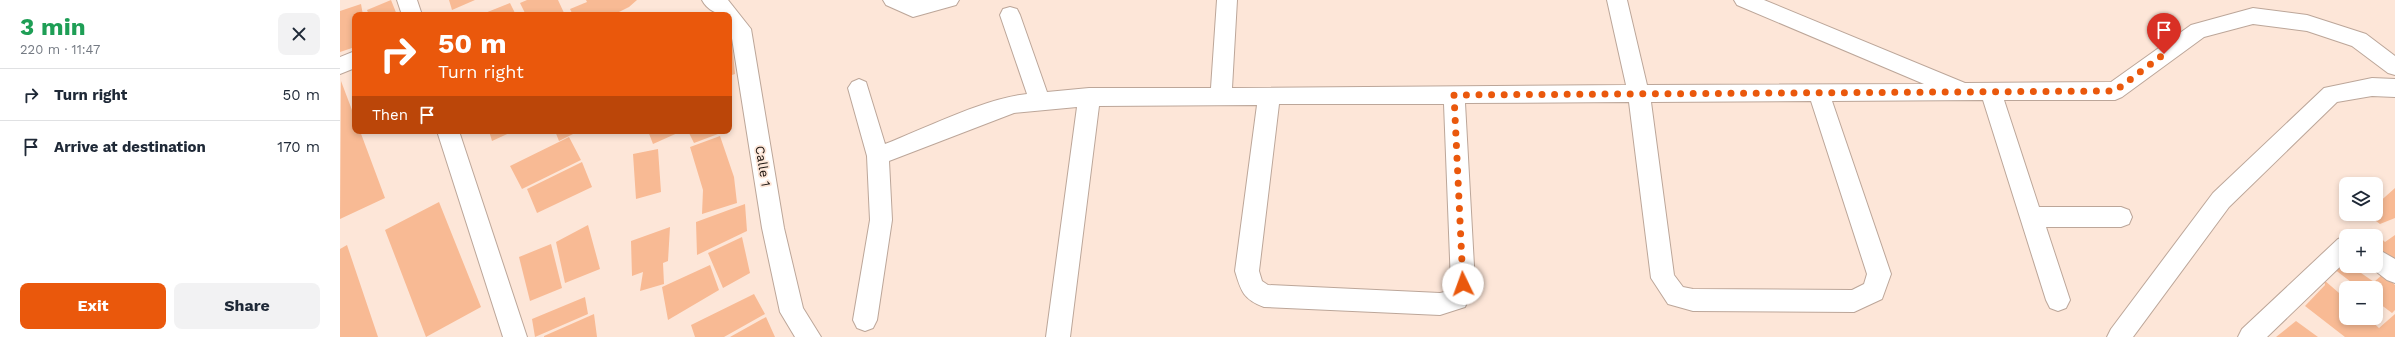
<!DOCTYPE html>
<meta charset="utf-8">
<style>
body{margin:0;font-family:"Work Sans",sans-serif;background:#f2f2f3;color:#1f2937;height:100vh;display:flex;flex-direction:column;font-size:15px;white-space:nowrap}
*{box-sizing:border-box;margin:0}
p{font-size:13px;color:#747a83}
.icon{flex:none;width:22px;height:22px;fill:none;stroke:currentColor;stroke-width:2;stroke-linecap:round;stroke-linejoin:round}
.map{position:relative;flex:1;overflow:hidden}
.details{display:flex;flex-direction:column;background:#fff;width:340px}
.details>*{flex:none}
.top-card{position:absolute;left:12px;top:12px;width:380px;height:122px;border-radius:8px;box-shadow:0 2px 6px #0003;background:#ea580c;color:#fff;overflow:hidden}
.buttons{position:absolute;left:1999px;top:177px;display:grid;gap:8px}
.buttons a{display:grid;place-items:center;width:44px;height:44px;border-radius:8px;background:#fff;box-shadow:0 2px 6px #0003;font-size:20px}
.pin{position:absolute;display:grid;place-items:center;width:34px;height:34px;color:#fff;margin:-41px -17px;border-radius:50% 50% 50% 0;rotate:-45deg;box-shadow:0 0 4px #0007}
.pin .icon{rotate:45deg}
.me{position:absolute;width:44px;margin:-22px;rotate:357deg;stroke-linejoin:round;filter:drop-shadow(0 0 3px #0008)}
.turn{display:flex;align-items:center;gap:14px;height:84px;padding:0 20px;font-size:18px}
.turn .icon{width:52px;height:52px;stroke-width:2.5}
.turn b{display:block;font-size:28px;line-height:34px}
.then{display:flex;align-items:center;height:38px;padding:0 20px;background:#0003;gap:8px;font-size:15px}
.round{display:grid;place-items:center;flex:none;width:42px;height:42px;border-radius:8px;background:#f2f2f3}
.overview{display:flex;align-items:center;justify-content:space-between;height:68px;padding:0 20px}
h1{font-size:24px;font-weight:700;line-height:30px;color:#1e9e55}
.primary-button{display:flex;gap:8px;margin-top:auto;padding:8px 20px}
.primary-button a{flex:1;height:46px;border-radius:8px;background:#ea580c;color:#fff;font-size:16px;font-weight:700;line-height:46px;text-align:center}
.primary-button a+a{background:#f2f2f3;color:#1f2937}
ul{padding:0;list-style:none}
li{display:flex;align-items:center;gap:12px;height:52px;padding:0 20px;border-top:1px solid #e0e1e3}
li div{flex:1}
li b{display:block;font-size:15px}
li em{font-style:normal}
main{display:flex;flex:1;min-height:0}
.map>svg:first-child{display:block}
.building{fill:#f8ba94}
.lines{fill:none;stroke-linecap:round;stroke-linejoin:round}
.minor-casing{stroke:#bca699;stroke-width:2}
.minor{fill:#fff;fill-rule:evenodd}
.route{stroke:#ea580c;stroke-width:7;stroke-dasharray:0 12.6}
.labels{text-anchor:middle;dominant-baseline:central;stroke-width:3.5;stroke-linejoin:round;paint-order:stroke}
.street-label{font-size:13px;fill:#1a130e;stroke:#fde6d8}
</style>
<main>
<section class="details">
<div class="overview"><div><h1>3 min</h1><p>220 m · 11:47</p></div><a class="round"><svg class="icon" aria-label="close" viewBox="0 0 24 24"><path d="M6 6l12 12M18 6L6 18"/></svg></a></div>
<ul>
<li><svg class="icon" aria-label="right" viewBox="0 0 24 24"><path d="M7 20v-9h11M14 6l5 5-5 5"/></svg><div><b>Turn right</b></div><em>50 m</em></li>
<li><svg class="icon" aria-label="arrive" viewBox="0 0 24 24"><path d="M6 21V4h12l-3 4 3 4H6"/></svg><div><b>Arrive at destination</b></div><em>170 m</em></li>
</ul>
<div class="primary-button"><a>Exit</a><a>Share</a></div>
</section>
<div class="map">
<svg width="2055" height="337" viewBox="0 0 2055 337">
<rect width="100%" height="100%" fill="#fde6d8"/>
<path class="building" d="M 51,0 L 57,15 L 29,15 L 27,10 Z
M 109,0 L 135,0 L 112,10 Z
M 187,0 L 218,0 L 225,15 L 186,15 L 180,3 Z
M 246,0 L 297,0 L 289,7 L 273,15 L 233,15 L 230,9 L 247,2 Z
M 170,3 L 176,15 L 140,15 Z
M 21,4 L 23,15 L 15,15 L 15,47 L 0,52 L 0,11 Z
M 392,42 L 395,74 L 389,76 L 389,43 Z
M 1,81 L 15,118 L 15,131 L 20,131 L 45,198 L 0,219 Z
M 149,131 L 174,131 L 152,141 Z
M 215,131 L 239,131 L 219,141 Z
M 308,131 L 342,131 L 313,144 Z
M 348,131 L 386,131 L 354,143 Z
M 380,136 L 394,177 L 397,203 L 362,214 L 363,190 L 350,147 Z
M 229,137 L 241,160 L 182,189 L 170,166 Z
M 318,149 L 321,192 L 296,199 L 293,154 Z
M 242,162 L 252,187 L 197,213 L 187,189 Z
M 2055,188 L 2055,218 L 2040,224 L 2032,218 L 2033,214 L 2036,214 L 2036,205 Z
M 99,202 L 141,307 L 86,337 L 45,230 Z
M 405,204 L 407,231 L 357,255 L 356,222 Z
M 248,225 L 260,269 L 225,283 L 216,242 Z
M 330,227 L 328,261 L 323,263 L 324,284 L 300,291 L 303,272 L 292,276 L 291,241 Z
M 2031,229 L 2045,242 L 2055,235 L 2055,265 L 2036,248 L 2036,236 L 2030,236 Z
M 402,237 L 410,273 L 383,288 L 368,253 Z
M 211,244 L 222,288 L 190,301 L 179,257 Z
M 7,245 L 38,337 L 0,337 L 0,249 Z
M 2003,260 L 2006,262 L 2006,266 L 2011,266 L 2034,282 L 2043,274 L 2055,285 L 2055,310 L 2052,313 L 2036,301 L 2036,288 L 2019,288 L 1994,269 Z
M 370,265 L 379,290 L 328,320 L 322,287 Z
M 1984,280 L 2006,299 L 2006,318 L 2028,318 L 2039,328 L 2055,314 L 2055,337 L 2005,337 L 1965,306 L 1985,285 Z
M 414,294 L 425,314 L 384,337 L 355,337 L 351,325 Z
M 245,297 L 248,314 L 195,337 L 192,319 Z
M 254,314 L 257,337 L 204,337 L 204,336 Z
M 426,317 L 435,337 L 390,337 Z
M 1956,321 L 1978,337 L 1936,337 Z"/>
<g class="lines">
<g class="minor-casing">
<path id="minor" d="M 57,0 L 77,0 L 82,15 L 62,15 Z
M 362,0 L 388,0 L 411,29 L 444,228 L 463,308 L 481,337 L 455,337 L 440,312 L 422,228 L 391,32 L 389,29 L 389,15 C 378,15 367,10 362,0 Z
M 543,0 L 619,0 L 616,5 L 573,17 L 546,5 Z
M 877,0 L 897,0 L 892,88 L 1286,85 L 1267,0 L 1287,0 L 1307,85 L 1584,84 L 1397,5 L 1394,0 L 1424,0 L 1625,83 L 1771,82 L 1851,25 L 1913,8 L 1967,15 L 2026,34 L 2055,56 L 2055,75 L 2048,73 L 2012,46 L 1967,31 L 1913,24 L 1864,37 L 1782,97 L 1775,100 L 1664,100 L 1699,207 L 1781,207 L 1789,210 L 1792,217 L 1789,224 L 1781,227 L 1706,227 L 1730,300 L 1726,308 L 1718,311 L 1710,308 L 1706,300 L 1643,100 L 1492,101 L 1551,274 L 1542,299 L 1514,312 L 1353,311 L 1328,304 L 1311,278 L 1289,102 L 1125,103 L 1135,284 L 1125,307 L 1100,315 L 924,307 C 903,299 901,291 895,271 L 917,105 L 759,106 L 730,337 L 706,337 L 737,107 L 674,113 L 549,161 L 552,220 L 537,320 L 533,328 L 525,331 L 517,328 L 513,320 L 530,220 L 527,156 L 508,88 L 512,82 L 519,79 L 526,82 L 545,144 C 586,128 645,98 687,94 L 660,15 L 663,9 L 670,7 L 677,9 L 680,15 L 707,92 L 749,88 L 871,88 ZM 1471,101 L 1527,274 L 1524,284 L 1512,290 L 1353,289 L 1343,287 L 1334,275 L 1311,102 ZM 939,104 L 1104,104 L 1111,284 L 1109,291 L 1100,293 L 928,285 L 922,281 L 919,271 Z
M 15,51 L 15,68 L 0,74 L 0,57 Z
M 2032,78 L 2055,79 L 2055,97 L 2032,96 L 1997,102 L 1889,207 L 1793,337 L 1767,337 L 1771,329 L 1873,193 L 1984,88 Z
M 97,131 L 119,131 L 187,337 L 163,337 Z
M 2006,236 L 2006,261 L 1927,337 L 1898,337 L 1902,329 L 1998,239 Z
M 2036,248 L 2055,259 L 2055,283 L 2047,280 L 2029,266 L 2036,266 Z"/>
</g>
<use href="#minor" class="minor"/>
</g>
<g class="lines">
<path class="route" d="M 1123,284 L 1114,95 L 1775,91 L 1824,54"/>
</g>
<g class="labels">
<g class="street-label">
<text transform="translate(423 166) rotate(81)">Calle 1</text>
</g>
</g>
</svg>
<div class="buttons">
<a><svg class="icon" aria-label="layers" viewBox="0 0 24 24"><path d="M12 4l9 5-9 5-9-5zM3 14l9 5 9-5"/></svg></a>
<a>+</a>
<a>−</a>
</div>
<div class="pin" style="left:1824px;top:54px;background:#d93025"><svg class="icon" aria-label="arrive" viewBox="0 0 24 24"><path d="M6 21V4h12l-3 4 3 4H6"/></svg></div>
<svg class="me" style="left:1123px;top:284px" viewBox="-20 -20 40 40"><circle r="19" fill="#fff"/><path d="M0-13L10 11 0 6-10 11z" fill="#ea580c"/></svg>
<div class="top-card">
<div class="turn"><svg class="icon" aria-label="right" viewBox="0 0 24 24"><path d="M7 20v-9h11M14 6l5 5-5 5"/></svg><div><b>50 m</b>Turn right</div></div>
<div class="then">Then<svg class="icon" aria-label="arrive" viewBox="0 0 24 24"><path d="M6 21V4h12l-3 4 3 4H6"/></svg></div>
</div>
</div>
</main>
